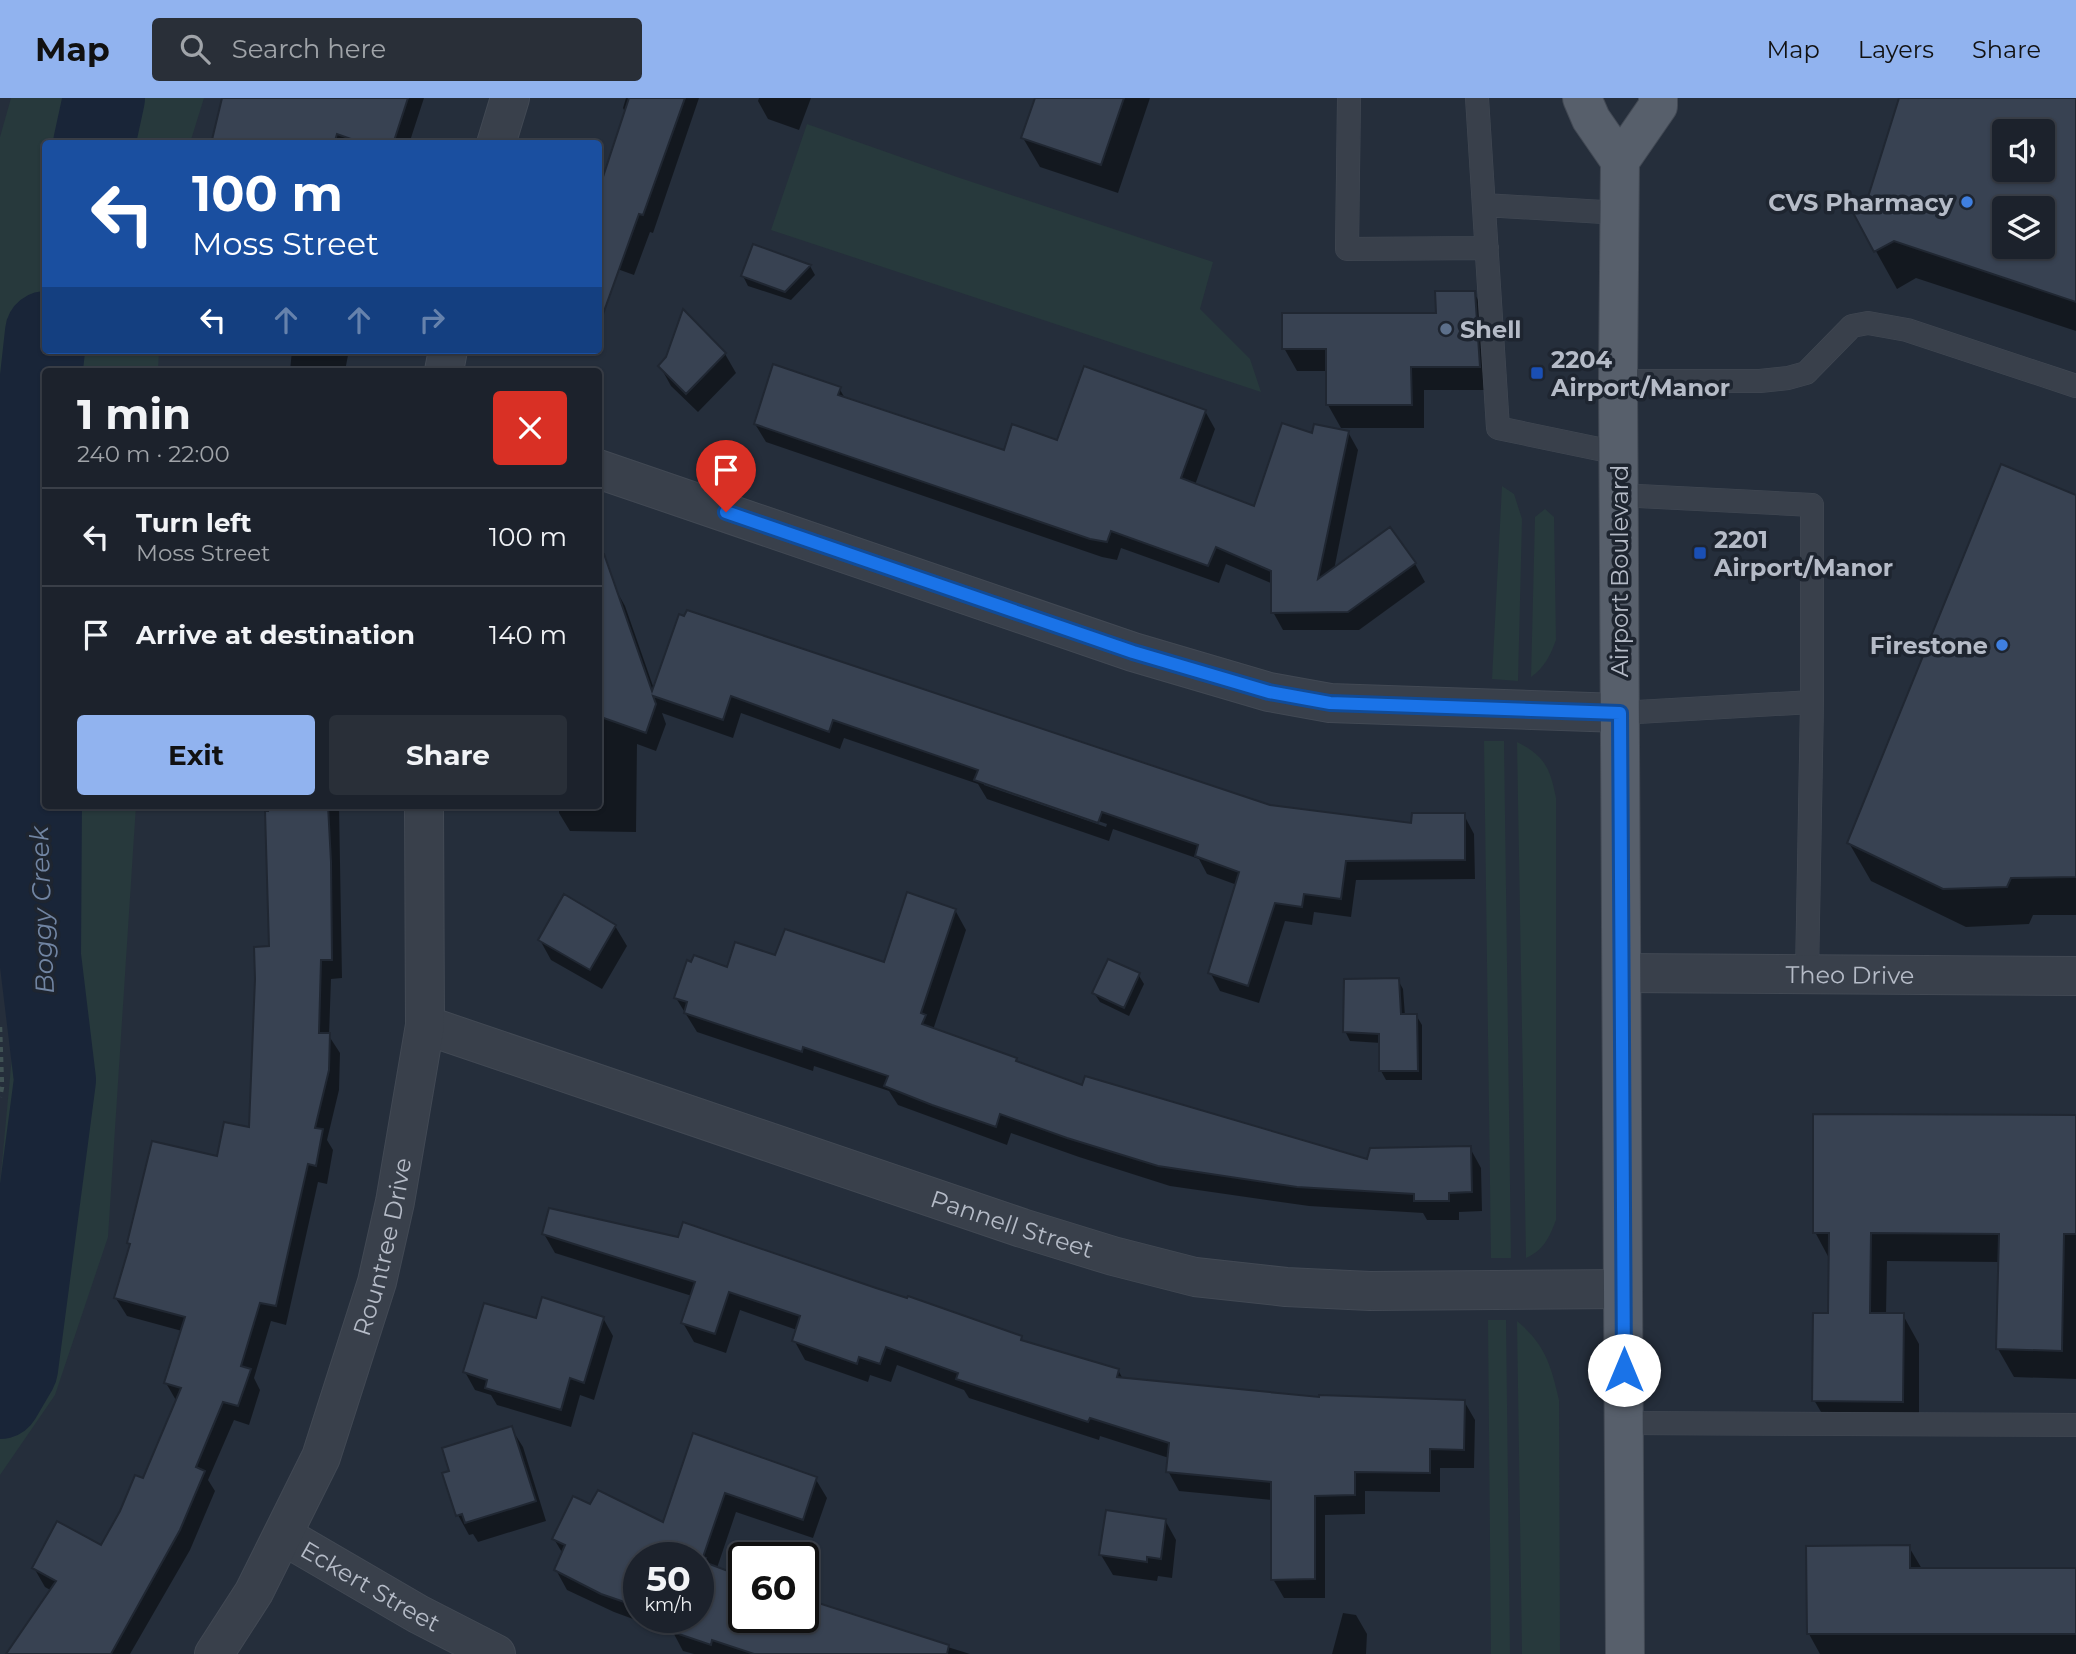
<!DOCTYPE html>
<meta charset="utf-8">
<style>
body{margin:0;font-family:Montserrat,sans-serif;background:#292f38;color:#f1f3f6;height:100vh;display:flex;flex-direction:column;font-size:26px;white-space:nowrap}
*{box-sizing:border-box;margin:0}
p{font-size:23px;color:#a0a4a9}
.icon{flex:none;width:38px;height:38px;fill:none;stroke:currentColor;stroke-width:2;stroke-linecap:round;stroke-linejoin:round}
.map{position:relative;flex:1;overflow:hidden}
.panel{position:absolute;left:42px;top:270px;width:560px;height:441px;display:flex;flex-direction:column;background:#1c222c;border-radius:7px;box-shadow:0 2px 5px #0004,0 0 0 2px #3a3f48}
.panel>*{flex:none}
.hud{position:absolute;left:42px;top:42px;width:560px;height:214px;border-radius:7px;box-shadow:0 2px 5px #0004,0 0 0 2px #3a3f48;background:#1a4fa0;color:#fff;overflow:hidden}
.tools{position:absolute;left:1992px;top:21px;display:grid;gap:14px}
.tools a{display:grid;place-items:center;width:63px;height:63px;border-radius:7px;background:#1c222c;box-shadow:0 2px 5px #0004,0 0 0 2px #3a3f48;font-size:35px}
.speed{position:absolute;left:623px;top:1444px;display:flex;gap:14px;font-size:35px;font-weight:700;text-align:center}
.speed>*{display:grid;place-content:center;width:91px;height:91px;border-radius:50%;background:#1c222c;box-shadow:0 2px 5px #0004,0 0 0 2px #3a3f48;line-height:1}
.speed small{font-size:18px;font-weight:400}
.speed .limit{border:4px solid #111;border-radius:10px;background:#fff;color:#111}
.pin{position:absolute;display:grid;place-items:center;width:60px;height:60px;color:#fff;margin:-72px -30px;border-radius:50% 50% 50% 0;rotate:-45deg;box-shadow:0 0 7px #0007}
.pin .icon{rotate:45deg}
.me{position:absolute;width:77px;margin:-38px;rotate:0deg;stroke-linejoin:round;filter:drop-shadow(0 0 5px #0008)}
.turn{display:flex;align-items:center;gap:24px;height:147px;padding:0 35px;font-size:32px}
.turn .icon{width:91px;height:91px;stroke-width:2.5}
.turn b{display:block;font-size:49px;line-height:60px}
.lanes{display:flex;align-items:center;height:66px;padding:0 35px;background:#0003;justify-content:center;gap:35px;direction:ltr}
.lanes .off{opacity:.35}
.round{display:grid;place-items:center;flex:none;width:74px;height:74px;border-radius:7px;background:#292f38}
.headline{display:flex;align-items:center;justify-content:space-between;height:119px;padding:0 35px}
h1{font-size:42px;font-weight:700;line-height:52px}
.primary-button{display:flex;gap:14px;margin-top:auto;padding:14px 35px}
.primary-button a{flex:1;height:80px;border-radius:7px;background:#91b3ef;color:#111;font-size:28px;font-weight:700;line-height:80px;text-align:center}
.primary-button a+a{background:#292f38;color:#f1f3f6}
ul{padding:0;list-style:none}
li{display:flex;align-items:center;gap:21px;height:98px;padding:0 35px;border-top:2px solid #3a3f48}
li div{flex:1}
li b{display:block;font-size:26px}
li em{font-style:normal}
header{display:flex;align-items:center;gap:42px;box-sizing:border-box;height:98px;padding:0 35px;background:#91b3ef;color:#111}
header strong{font-size:33px}
nav{display:flex;gap:38px;margin-inline-start:auto;font-size:24px}
.search{width:490px;height:63px;background:#292f38;display:flex;align-items:center;gap:18px;box-sizing:border-box;padding:0 24px;border-radius:7px;color:#a0a4a9;font-size:26px}
.map>svg:first-child{display:block}
.green{fill:#27393c}
.shadow{fill:#0007;fill-rule:evenodd}
.lines{fill:none;stroke-linecap:round;stroke-linejoin:round}
.river{stroke:#192538;stroke-width:82}
.building{fill:#384252;stroke:#202732;stroke-width:2;fill-rule:evenodd}
.lane-casing{stroke:#424954;stroke-width:24}
.street-casing{stroke:#424954;stroke-width:40}
.primary-casing{stroke:#424954;stroke-width:40}
.path{stroke:#405254;stroke-width:4.5;stroke-dasharray:5 5;stroke-linecap:butt}
.lane{stroke:#39404b;stroke-width:23}
.street{stroke:#39404b;stroke-width:38}
.primary{stroke:#575f6b;stroke-width:38}
.route-casing{stroke:#114b97;stroke-width:18}
.route{stroke:#1a73e8;stroke-width:12}
.shop-dot{fill:#3f7fe0;stroke:#1e2530;stroke-width:2.5}
.service-dot{fill:#5c6f8a;stroke:#1e2530;stroke-width:2.5}
.transit-dot{fill:#1a4fb4;stroke:#1e2530;stroke-width:2.5}
.labels{text-anchor:middle;dominant-baseline:central;stroke-width:7;stroke-linejoin:round;paint-order:stroke}
.poi-label{font-size:24px;font-weight:bold;fill:#b5bbc7;stroke:#1e2530;text-anchor:start}
.street-label{font-size:24px;fill:#b5bbc7;stroke:#1e2530}
.water-label{font-size:26px;font-style:italic;fill:#7185a3;stroke:#1e2530}
</style>
<header>
<strong>Map</strong>
<div class="search"><svg class="icon" aria-label="search" viewBox="0 0 24 24"><circle cx="10" cy="10" r="6"/><path d="M15 15l6 6"/></svg>Search here</div>
<nav><a>Map</a><a>Layers</a><a>Share</a></nav>
</header>
<div class="map">
<svg width="2076" height="1556" viewBox="0 0 2076 1556">
<rect width="100%" height="100%" fill="#252e3b"/>
<path class="green" d="M 11,0 L 204,0 L 190,45 L 46,46 L 46,252 L 159,252 L 158,273 L 46,273 L 46,707 L 136,707 L 108,1139 L 55,1297 L 0,1377 L 0,1086 L 12,958 L 13,824 L 0,704 L 0,39 Z
M 807,26 L 957,79 L 1213,164 L 1200,211 L 1250,261 L 1261,294 L 771,132 Z
M 1502,388 L 1514,396 L 1522,421 L 1518,583 L 1492,581 Z
M 1545,411 L 1554,419 L 1556,542 C 1550,558 1545,569 1531,579 L 1535,419 Z
M 1484,643 L 1504,643 L 1511,1160 L 1491,1160 Z
M 1517,644 C 1545,658 1550,670 1556,700 L 1556,1122 C 1549,1140 1544,1152 1526,1160 Z
M 1488,1222 L 1506,1222 L 1510,1556 L 1491,1556 Z
M 1517,1223 C 1545,1246 1551,1267 1559,1302 L 1560,1556 L 1522,1556 Z"/>
<path class="shadow" d="M 340,0 L 424,0 L 409,46 L 293,46 Z
M 626,0 L 699,0 L 653,135 L 650,134 L 634,177 L 598,164 L 598,85 L 603,86 L 626,16 L 623,10 Z
M 759,0 L 811,0 L 799,32 L 768,21 L 758,3 Z
M 1037,0 L 1150,0 L 1118,95 L 1040,69 L 1023,40 Z
M 1901,0 L 2076,0 L 2076,233 L 1916,180 L 1897,191 L 1852,110 L 1869,101 ZM 2004,33 L 2042,33 L 2042,72 L 2004,72 ZM 2004,110 L 2042,110 L 2042,149 L 2004,149 Z
M 754,148 L 810,168 L 815,177 L 791,202 L 748,188 L 743,178 Z
M 1474,195 L 1488,218 L 1492,292 L 1424,292 L 1424,330 L 1341,330 L 1328,307 L 1328,273 L 1297,273 L 1284,250 L 1437,217 Z
M 292,252 L 349,252 L 345,273 L 290,273 Z
M 725,256 L 736,275 L 698,314 L 671,288 L 660,268 Z
M 839,290 L 846,302 L 1005,354 L 1205,313 L 1215,331 L 1195,387 L 1255,410 L 1313,338 L 1348,334 L 1358,352 L 1334,472 L 1415,466 L 1425,484 L 1359,532 L 1283,532 L 1273,514 L 1273,486 L 1226,466 L 1219,485 L 1121,450 L 1117,462 L 1102,459 L 766,344 L 755,326 Z
M 0,338 L 6,349 L 0,363 Z
M 2076,398 L 2076,817 L 2033,817 L 2029,826 L 1966,829 L 1871,783 L 1849,745 Z
M 615,490 L 625,508 L 654,591 L 680,518 L 1270,709 L 1413,727 L 1464,717 L 1474,736 L 1475,781 L 1356,782 L 1351,819 L 1314,814 L 1312,827 L 1285,823 L 1259,905 L 1220,893 L 1210,874 L 1237,787 L 1207,776 L 1199,761 L 1113,731 L 1109,743 L 987,701 L 978,686 L 844,640 L 840,651 L 741,615 L 733,640 L 662,615 L 666,626 L 656,653 L 637,646 L 636,734 L 570,733 L 559,715 L 559,707 L 598,707 L 598,495 ZM 984,684 L 1107,726 L 1106,729 L 984,687 Z
M 270,707 L 339,707 L 342,880 L 331,881 L 329,938 L 340,955 L 339,992 L 327,1042 L 333,1052 L 327,1086 L 318,1084 L 286,1227 L 271,1223 L 254,1280 L 260,1292 L 249,1327 L 234,1322 L 208,1382 L 215,1393 L 190,1452 L 130,1556 L 10,1556 L 52,1493 L 45,1489 L 34,1470 L 102,1450 L 144,1382 L 177,1304 L 166,1285 L 182,1233 L 127,1218 L 115,1199 L 131,1148 L 129,1145 L 250,1031 L 270,850 Z
M 565,799 L 615,828 L 627,848 L 602,891 L 551,862 L 540,842 Z
M 955,812 L 966,832 L 933,932 L 1016,961 L 1018,966 L 1083,989 L 1368,1063 L 1470,1050 L 1481,1070 L 1482,1113 L 1459,1114 L 1459,1122 L 1427,1122 L 1423,1115 L 1309,1108 L 1170,1088 L 1079,1059 L 1011,1035 L 1007,1047 L 898,1007 L 889,993 L 814,968 L 813,973 L 697,934 L 676,900 L 728,872 L 776,859 L 885,867 Z
M 1138,876 L 1144,886 L 1129,918 L 1100,904 L 1094,895 Z
M 1398,882 L 1403,891 L 1405,918 L 1416,917 L 1422,927 L 1422,982 L 1386,982 L 1381,973 L 1381,945 L 1350,943 L 1345,933 Z
M 2076,1036 L 2076,1281 L 2014,1279 L 1998,1251 L 2000,1164 L 1887,1163 L 1886,1217 L 1903,1217 L 1919,1246 L 1919,1332 L 1831,1331 L 1814,1302 L 1830,1217 L 1830,1162 L 1815,1134 Z
M 544,1136 L 1021,1240 L 1023,1244 L 1118,1272 L 1123,1281 L 1321,1301 L 1464,1303 L 1475,1322 L 1474,1370 L 1440,1370 L 1440,1394 L 1365,1393 L 1365,1416 L 1325,1417 L 1325,1500 L 1284,1500 L 1273,1481 L 1273,1402 L 1179,1393 L 1168,1373 L 1169,1360 L 1100,1338 L 1099,1342 L 969,1300 L 964,1292 L 897,1267 L 891,1284 L 870,1277 L 868,1284 L 805,1262 L 794,1242 L 797,1232 L 740,1212 L 726,1255 L 694,1244 L 683,1225 L 692,1198 L 555,1155 Z
M 603,1220 L 613,1238 L 594,1302 L 580,1297 L 571,1329 L 497,1307 L 491,1297 L 475,1292 L 465,1274 L 537,1222 Z
M 511,1330 L 523,1349 L 546,1423 L 478,1444 L 473,1436 L 469,1437 L 458,1417 Z
M 694,1338 L 815,1380 L 827,1400 L 813,1440 L 736,1414 L 717,1470 L 744,1519 L 874,1526 L 970,1556 L 694,1556 L 683,1553 L 674,1536 L 614,1514 L 567,1492 L 556,1472 L 563,1456 L 554,1441 L 591,1408 L 664,1426 ZM 639,1460 L 698,1460 L 698,1519 L 639,1519 Z
M 1165,1422 L 1176,1442 L 1172,1480 L 1158,1478 L 1157,1483 L 1113,1477 L 1101,1457 Z
M 1909,1449 L 1922,1471 L 2076,1471 L 2076,1556 L 1820,1556 L 1809,1536 Z
M 1343,1515 L 1356,1517 L 1367,1536 L 1366,1556 L 1332,1556 Z"/>
<g class="lines">
<path class="river" d="M 94,46 L 104,0
M 0,1300 L 17,1271 L 55,982 L 40,858 L 41,702 L 38,585 L 27,405 L 46,234"/>
</g>
<path class="building" d="M 222,0 L 408,0 L 393,46 L 365,46 L 337,36 L 334,46 L 211,46 Z
M 629,0 L 685,0 L 643,117 L 639,116 L 603,216 L 598,215 L 598,94 Z
M 1035,0 L 1124,0 L 1101,67 L 1021,40 Z
M 1899,0 L 2076,0 L 2076,204 L 1894,143 L 1874,154 L 1850,109 L 1868,99 ZM 2004,33 L 2042,33 L 2042,72 L 2004,72 ZM 2004,110 L 2042,110 L 2042,149 L 2004,149 Z
M 753,146 L 811,167 L 785,194 L 741,178 Z
M 1435,193 L 1475,193 L 1480,269 L 1411,269 L 1412,307 L 1326,307 L 1326,251 L 1282,251 L 1282,215 L 1436,215 Z
M 683,211 L 726,255 L 686,296 L 658,268 L 666,259 Z
M 773,266 L 841,289 L 838,297 L 1004,352 L 1012,326 L 1057,342 L 1084,268 L 1206,312 L 1181,380 L 1254,408 L 1282,325 L 1312,335 L 1314,326 L 1349,333 L 1318,481 L 1390,429 L 1416,465 L 1348,514 L 1271,515 L 1271,473 L 1216,449 L 1208,468 L 1111,433 L 1107,444 L 1090,441 L 754,326 Z
M 2001,366 L 2076,397 L 2076,779 L 2011,780 L 2007,789 L 1943,791 L 1847,745 Z
M 604,456 L 652,593 L 679,516 L 684,518 L 687,512 L 1270,707 L 1411,725 L 1412,715 L 1465,715 L 1465,762 L 1346,763 L 1341,801 L 1304,796 L 1302,809 L 1275,805 L 1248,888 L 1208,875 L 1239,774 L 1195,758 L 1198,747 L 1102,714 L 1098,725 L 974,682 L 978,672 L 833,622 L 829,634 L 731,598 L 723,622 L 653,598 L 656,606 L 646,635 L 598,618 L 598,457 Z
M 268,707 L 328,707 L 331,764 L 332,862 L 321,862 L 319,935 L 330,935 L 329,972 L 315,1030 L 323,1031 L 316,1068 L 308,1066 L 276,1208 L 260,1205 L 241,1268 L 251,1271 L 238,1308 L 223,1304 L 196,1369 L 205,1373 L 180,1432 L 111,1556 L 6,1556 L 56,1483 L 32,1470 L 57,1423 L 101,1447 L 120,1413 L 135,1377 L 143,1380 L 181,1290 L 164,1285 L 185,1219 L 114,1200 L 130,1146 L 127,1145 L 152,1043 L 217,1058 L 224,1024 L 249,1029 L 255,881 L 254,849 L 269,848 L 265,713 L 268,713 Z
M 907,794 L 956,811 L 921,915 L 926,917 L 922,926 L 1017,960 L 1016,963 L 1082,987 L 1085,978 L 1367,1061 L 1370,1050 L 1471,1048 L 1472,1094 L 1449,1095 L 1449,1103 L 1414,1103 L 1414,1096 L 1297,1089 L 1158,1068 L 1067,1040 L 1000,1016 L 996,1029 L 932,1007 L 884,988 L 888,978 L 803,949 L 802,954 L 684,915 L 687,904 L 674,900 L 687,862 L 691,864 L 694,857 L 727,869 L 735,844 L 775,857 L 785,831 L 884,864 Z
M 564,796 L 616,827 L 590,872 L 538,842 Z
M 1108,861 L 1140,875 L 1124,910 L 1092,895 Z
M 1399,880 L 1401,916 L 1417,916 L 1418,973 L 1379,973 L 1379,936 L 1343,934 L 1344,881 Z
M 1813,1016 L 2076,1017 L 2076,1136 L 2064,1136 L 2062,1253 L 1996,1251 L 1999,1136 L 1871,1135 L 1870,1215 L 1904,1215 L 1903,1304 L 1812,1303 L 1813,1215 L 1828,1215 L 1829,1135 L 1813,1135 Z
M 549,1110 L 678,1139 L 683,1124 L 876,1190 L 907,1200 L 908,1198 L 1022,1238 L 1021,1242 L 1119,1271 L 1117,1279 L 1319,1299 L 1319,1297 L 1465,1302 L 1464,1352 L 1430,1351 L 1430,1375 L 1355,1374 L 1355,1397 L 1315,1398 L 1315,1481 L 1271,1482 L 1271,1384 L 1166,1374 L 1169,1345 L 1090,1320 L 1088,1324 L 956,1281 L 958,1275 L 886,1249 L 880,1266 L 859,1259 L 857,1266 L 792,1243 L 800,1218 L 729,1194 L 715,1236 L 681,1225 L 695,1184 L 542,1136 Z
M 542,1199 L 604,1219 L 584,1285 L 570,1280 L 561,1312 L 485,1290 L 487,1282 L 463,1274 L 484,1205 L 536,1220 Z
M 512,1328 L 536,1403 L 465,1425 L 462,1416 L 456,1418 L 442,1375 L 449,1373 L 442,1350 Z
M 693,1335 L 817,1379 L 803,1422 L 725,1395 L 703,1459 L 706,1460 L 704,1464 L 744,1479 L 744,1519 L 803,1519 L 803,1500 L 949,1547 L 947,1556 L 754,1556 L 712,1542 L 711,1547 L 670,1533 L 674,1521 L 667,1519 L 698,1519 L 698,1460 L 639,1460 L 639,1509 L 601,1496 L 554,1472 L 565,1447 L 552,1441 L 573,1398 L 590,1406 L 598,1392 L 663,1424 Z
M 1106,1412 L 1166,1421 L 1161,1461 L 1147,1459 L 1147,1464 L 1099,1457 Z
M 1910,1447 L 1910,1470 L 2076,1470 L 2076,1536 L 1807,1536 L 1806,1448 Z"/>
<g class="lines">
<g class="lane-casing">
<path id="lane" d="M 1349,0 L 1347,151 L 1487,150
M 1477,0 L 1498,330 L 1618,355
M 1484,107 L 1620,115
M 1618,283 L 1760,283 L 1788,280 L 1806,275 L 1852,228 L 1868,225 L 1907,232 L 2076,288
M 1619,397 L 1812,407 L 1812,604 L 1807,876
M 1620,615 L 1812,604
M 1624,1325 L 2076,1327"/>
</g>
<g class="street-casing">
<g id="street">
<path d="M 496,46 L 510,0"/>
<path d="M 444,273 L 448,252"/>
<path d="M 598,371 L 1133,554 L 1269,594 L 1330,605 L 1620,615"/>
<path id="s1" d="M 1622,875 L 2076,878"/>
<path id="s2" d="M 425,927 L 1022,1130 L 1113,1158 L 1195,1179 L 1286,1189 L 1370,1193 L 1623,1191"/>
<path id="s3" d="M 284,1438 L 418,1516 L 496,1556"/>
<path id="s4" d="M 214,1556 L 254,1494 L 321,1359 L 377,1184 L 395,1104 L 425,927 L 424,707"/>
</g>
</g>
<g class="primary-casing">
<path id="primary" d="M 1582,0 L 1591,21 L 1620,63
M 1625,1556 L 1618,283 L 1620,63 L 1658,8 L 1658,0"/>
</g>
<path class="path" d="M 0,929 L 2,989 L 0,999"/>
<use href="#lane" class="lane"/>
<use href="#street" class="street"/>
<use href="#primary" class="primary"/>
</g>
<g class="lines">
<g class="route-casing">
<path id="route" d="M 726,414 L 1133,554 L 1269,594 L 1330,605 L 1620,615 L 1624,1272"/>
</g>
<use href="#route" class="route"/>
</g>
<g class="shop-dot">
<circle cx="1967" cy="104" r="7"/>
<circle cx="2002" cy="547" r="7"/>
</g>
<circle class="service-dot" cx="1446" cy="231" r="7"/>
<g class="transit-dot">
<rect x="1530" y="268" width="14" height="14" rx="3.5"/>
<rect x="1693" y="448" width="14" height="14" rx="3.5"/>
</g>
<g class="labels">
<g class="poi-label">
<text x="1953" y="104" text-anchor="end">CVS Pharmacy</text>
<text x="1460" y="231">Shell</text>
<text x="1551" y="261">2204<tspan x="1551" dy="28">Airport/Manor</tspan></text>
<text x="1714" y="441">2201<tspan x="1714" dy="28">Airport/Manor</tspan></text>
<text x="1988" y="547" text-anchor="end">Firestone</text>
</g>
<g class="street-label">
<text transform="translate(1619 473) rotate(-90)">Airport Boulevard</text>
<text stroke="none"><textPath href="#s1" startOffset="228">Theo Drive</textPath></text>
<text stroke="none"><textPath href="#s2" startOffset="620">Pannell Street</textPath></text>
<text stroke="none"><textPath href="#s4" startOffset="444">Rountree Drive</textPath></text>
<text stroke="none"><textPath href="#s3" startOffset="100">Eckert Street</textPath></text>
</g>
<g class="water-label">
<text transform="translate(42 812) rotate(-92)">Boggy Creek</text>
</g>
</g>
</svg>
<div class="tools">
<a><svg class="icon" aria-label="sound" viewBox="0 0 24 24"><path d="M4 9h4l5-4v14l-5-4H4zM17 9q2 3 0 6"/></svg></a>
<a><svg class="icon" aria-label="layers" viewBox="0 0 24 24"><path d="M12 4l9 5-9 5-9-5zM3 14l9 5 9-5"/></svg></a>
</div>
<div class="speed"><div>50<small>km/h</small></div><div class="limit">60</div></div>
<div class="pin" style="left:726px;top:414px;background:#d93025"><svg class="icon" aria-label="arrive" viewBox="0 0 24 24"><path d="M6 21V4h12l-3 4 3 4H6"/></svg></div>
<svg class="me" style="left:1624px;top:1272px" viewBox="-20 -20 40 40"><circle r="19" fill="#fff"/><path d="M0-13L10 11 0 6-10 11z" fill="#1a73e8"/></svg>
<div class="hud">
<div class="turn"><svg class="icon" aria-label="left" viewBox="0 0 24 24"><path d="M17 20v-9H6M10 6l-5 5 5 5"/></svg><div><b>100 m</b>Moss Street</div></div>
<div class="lanes"><svg class="icon" aria-label="left" viewBox="0 0 24 24"><path d="M17 20v-9H6M10 6l-5 5 5 5"/></svg><svg class="icon off" aria-label="ahead" viewBox="0 0 24 24"><path d="M12 20V5M6 11l6-6 6 6"/></svg><svg class="icon off" aria-label="ahead" viewBox="0 0 24 24"><path d="M12 20V5M6 11l6-6 6 6"/></svg><svg class="icon off" aria-label="right" viewBox="0 0 24 24"><path d="M7 20v-9h11M14 6l5 5-5 5"/></svg></div>
</div>
<section class="panel">
<div class="headline"><div><h1>1 min</h1><p>240 m · 22:00</p></div><a class="round" style="background:#d93025;color:#fff"><svg class="icon" aria-label="close" viewBox="0 0 24 24"><path d="M6 6l12 12M18 6L6 18"/></svg></a></div>
<ul>
<li><svg class="icon" aria-label="left" viewBox="0 0 24 24"><path d="M17 20v-9H6M10 6l-5 5 5 5"/></svg><div><b>Turn left</b><p>Moss Street</p></div><em>100 m</em></li>
<li><svg class="icon" aria-label="arrive" viewBox="0 0 24 24"><path d="M6 21V4h12l-3 4 3 4H6"/></svg><div><b>Arrive at destination</b></div><em>140 m</em></li>
</ul>
<div class="primary-button"><a>Exit</a><a>Share</a></div>
</section>
</div>
